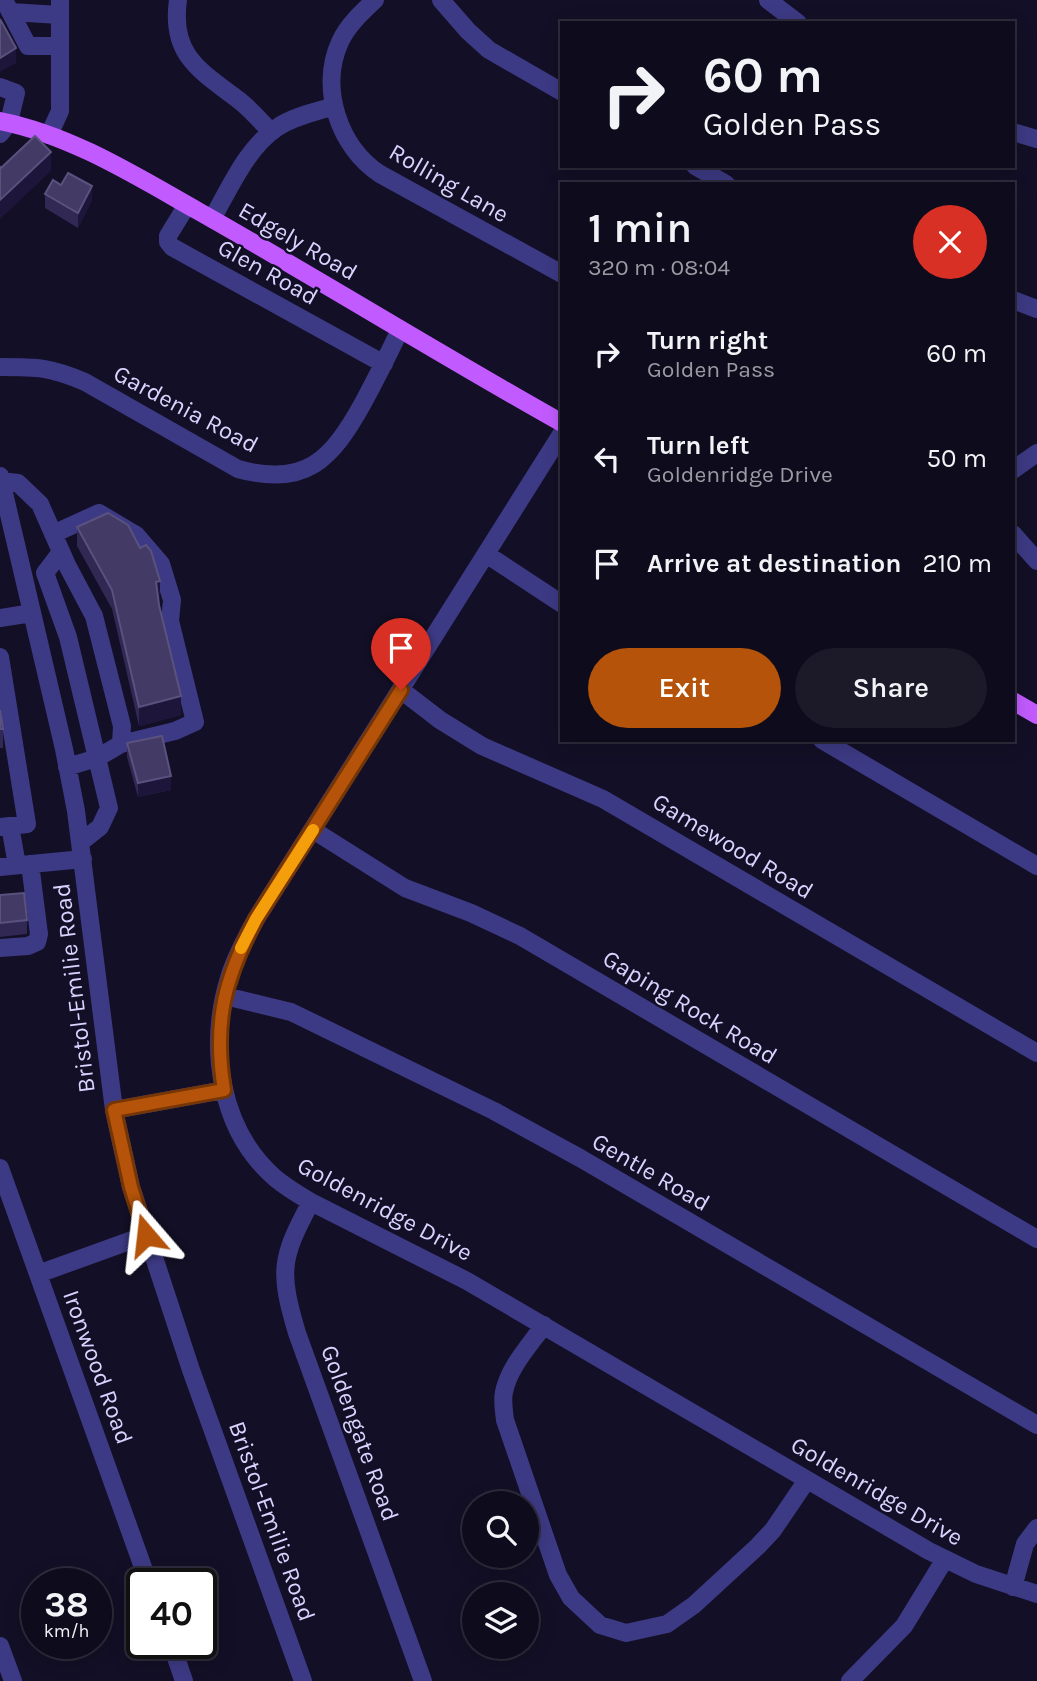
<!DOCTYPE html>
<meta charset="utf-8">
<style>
body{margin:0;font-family:Karla,sans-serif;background:#1c1929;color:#f1f3f6;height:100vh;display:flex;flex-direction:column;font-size:26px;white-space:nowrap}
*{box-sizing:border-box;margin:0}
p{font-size:23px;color:#9b9ba3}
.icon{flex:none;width:38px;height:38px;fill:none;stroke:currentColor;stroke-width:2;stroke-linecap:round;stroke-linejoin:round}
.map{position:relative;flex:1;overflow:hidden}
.drawer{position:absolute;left:560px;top:182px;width:455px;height:560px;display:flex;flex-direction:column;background:#0e0b1c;border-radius:0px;box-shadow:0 4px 18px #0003,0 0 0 2px #2e2b3b}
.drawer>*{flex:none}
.banner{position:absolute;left:560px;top:21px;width:455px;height:147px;border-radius:0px;box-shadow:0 4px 18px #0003,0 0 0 2px #2e2b3b;background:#0e0b1c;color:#f1f3f6;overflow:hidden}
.buttons{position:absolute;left:462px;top:1491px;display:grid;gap:14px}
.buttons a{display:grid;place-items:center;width:77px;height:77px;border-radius:50%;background:#0e0b1c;box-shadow:0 4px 18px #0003,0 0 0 2px #2e2b3b;font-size:35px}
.speed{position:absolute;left:21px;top:1568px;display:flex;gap:14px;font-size:35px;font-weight:700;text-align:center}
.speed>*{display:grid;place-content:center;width:91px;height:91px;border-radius:50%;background:#0e0b1c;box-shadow:0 4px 18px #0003,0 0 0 2px #2e2b3b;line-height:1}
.speed small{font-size:18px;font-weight:400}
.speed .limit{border:4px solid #111;border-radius:10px;background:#fff;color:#111}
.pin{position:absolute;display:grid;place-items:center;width:60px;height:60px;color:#fff;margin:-72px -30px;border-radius:50% 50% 50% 0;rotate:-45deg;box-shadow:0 0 7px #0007}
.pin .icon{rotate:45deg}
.me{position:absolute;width:77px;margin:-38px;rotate:343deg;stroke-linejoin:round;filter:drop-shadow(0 0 5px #0008)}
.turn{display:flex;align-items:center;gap:24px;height:147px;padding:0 28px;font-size:32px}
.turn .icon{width:91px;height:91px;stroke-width:2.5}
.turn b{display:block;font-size:49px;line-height:60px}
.round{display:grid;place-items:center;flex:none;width:74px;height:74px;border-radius:37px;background:#1c1929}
.headline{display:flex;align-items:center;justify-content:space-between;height:119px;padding:0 28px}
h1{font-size:42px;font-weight:600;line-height:52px}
.primary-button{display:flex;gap:14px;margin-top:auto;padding:14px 28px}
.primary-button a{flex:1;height:80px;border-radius:42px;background:#b45309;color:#fff;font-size:28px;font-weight:600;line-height:80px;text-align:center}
.primary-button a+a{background:#1c1929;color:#f1f3f6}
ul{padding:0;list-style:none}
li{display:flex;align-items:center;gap:21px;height:105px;padding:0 28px}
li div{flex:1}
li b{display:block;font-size:26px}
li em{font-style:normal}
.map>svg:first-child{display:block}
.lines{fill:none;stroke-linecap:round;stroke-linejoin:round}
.minor{stroke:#3d3a85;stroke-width:18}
.major{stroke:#c25bff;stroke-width:18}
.wall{fill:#312854}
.shaded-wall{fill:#1d163a}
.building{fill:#433a66;stroke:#5a527e;stroke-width:2}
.route-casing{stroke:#753606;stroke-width:18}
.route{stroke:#b45309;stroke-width:12}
.slow{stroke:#f59e0b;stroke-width:12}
.labels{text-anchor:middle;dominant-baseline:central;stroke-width:5;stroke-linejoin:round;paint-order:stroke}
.street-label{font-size:24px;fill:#d9d4ff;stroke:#130f26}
</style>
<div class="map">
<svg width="1037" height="1681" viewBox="0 0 1037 1681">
<rect width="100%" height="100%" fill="#130f26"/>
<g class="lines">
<path class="minor" d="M 4,0 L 28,46 L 60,46
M 178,0 C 170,56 201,71 240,101 C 251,110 261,121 271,132
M 375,0 C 362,12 347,26 340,42 C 319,88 339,147 380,174 L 562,274
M 441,0 L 468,31 L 489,50 L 562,92
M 768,0 L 798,23
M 10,12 L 60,15
M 0,87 L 16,93 L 9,122 L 0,134
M 1013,132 L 1037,139
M 49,135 L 60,111 L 60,0
M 695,166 L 726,184
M 187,205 L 168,236 L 168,242 L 172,247 L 384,364
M 212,219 C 230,188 247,147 278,127 C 294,116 316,112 334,106
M 1013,300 L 1037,309
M 0,367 C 38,367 50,367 85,382 L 238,469 C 306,488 332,459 363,403 C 376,379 388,355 400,330
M 562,433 L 256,919 C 246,938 235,957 229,978 C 208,1046 219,1129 275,1178 C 286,1187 299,1195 311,1202 L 467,1281 L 929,1551 L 976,1574 L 1037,1594
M 1013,470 L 1037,453
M 0,476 L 64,749 L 76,811 L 114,1110 L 131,1187 L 191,1370 L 303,1681
M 1,481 L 18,483 L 40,504 L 67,565 L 94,616 L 122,726 L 121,744 L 97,758 L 67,767
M 53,534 L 99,513 L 136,535 L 161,564 L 172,600 L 170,621 L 195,722 L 175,731 L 121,744
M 1013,534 L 1037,561
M 61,552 L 45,573 L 68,637 L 109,808 L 100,827 L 81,842
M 486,554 L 562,604
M 0,618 L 32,613
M 0,657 L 27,824 L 0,827
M 401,690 L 440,720 L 482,746 L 603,799 L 1037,1053
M 822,740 L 1037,866
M 10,826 L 17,865
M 313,830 L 405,888 L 471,913 L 520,936 L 1037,1239
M 0,867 L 83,859
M 0,948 L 28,946 L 37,942 L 39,934 L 30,864
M 225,996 L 291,1012 L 494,1111 L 580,1158 L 1037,1425
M 114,1110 L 224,1090
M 0,1168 L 149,1584
M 311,1202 C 280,1259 279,1272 297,1333 L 423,1681
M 38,1274 L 146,1235
M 544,1325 C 530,1345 509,1367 504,1392 C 502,1401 504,1411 505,1420 L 558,1575 L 571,1598 L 600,1625 L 626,1633 L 667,1624 L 694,1605 L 758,1546 L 773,1530 L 807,1480
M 1013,1587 L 1025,1544 L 1037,1528
M 171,1643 L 184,1681
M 0,1646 L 13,1681
M 850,1681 L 904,1626 L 945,1559"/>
<path class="major" d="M 0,121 C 71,135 136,176 198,211 C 320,280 439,354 562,423
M 1013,701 L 1037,715"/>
</g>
<path class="wall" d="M 61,185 L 92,200 L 78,228 L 45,208 L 45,194 Z
M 77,527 L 160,599 L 158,600 L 181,715 L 139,726 L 112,609 L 77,546 Z
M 0,710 L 3,729 L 3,748 L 0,748 Z
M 127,743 L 171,790 L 138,797 L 127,757 Z
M 0,895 L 27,920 L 27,934 L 0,937 Z"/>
<path class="shaded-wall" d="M 16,48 L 16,63 L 0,72 L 0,58 Z
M 51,152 L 51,171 L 0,219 L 0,200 Z
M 92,186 L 92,200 L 78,228 L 78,213 Z
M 160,581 L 160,599 L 156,601 L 156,582 Z
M 181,696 L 181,715 L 139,726 L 139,707 Z
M 171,776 L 171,790 L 138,797 L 138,783 Z"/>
<path class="building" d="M 0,19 L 16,48 L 0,58 Z
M 35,136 L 51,152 L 0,200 L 0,167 L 1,168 Z
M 68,173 L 92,186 L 78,213 L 45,194 L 53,180 L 61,185 Z
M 108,513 L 128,525 L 140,548 L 146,545 L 151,551 L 160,581 L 156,582 L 159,605 L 181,696 L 139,707 L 112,590 L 77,527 Z
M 0,710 L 3,729 L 0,729 Z
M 162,736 L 171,776 L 138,783 L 127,743 Z
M 24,893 L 27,920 L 0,923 L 0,895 Z"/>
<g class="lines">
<g class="route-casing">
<path id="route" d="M 146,1235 L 131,1187 L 114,1110 L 224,1090 C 213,1023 224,979 256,919 L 401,690"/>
</g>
<use href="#route" class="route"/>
<path class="slow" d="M 241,948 L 256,919 L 313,830"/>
</g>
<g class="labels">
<g class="street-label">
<text transform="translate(449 183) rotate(30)">Rolling Lane</text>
<text transform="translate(298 241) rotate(30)">Edgely Road</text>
<text transform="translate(268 272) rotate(29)">Glen Road</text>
<text transform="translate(186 409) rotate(28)">Gardenia Road</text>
<text transform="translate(733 846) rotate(31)">Gamewood Road</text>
<text transform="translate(74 988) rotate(-97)">Bristol-Emilie Road</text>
<text transform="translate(690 1007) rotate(31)">Gaping Rock Road</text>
<text transform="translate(651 1172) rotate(30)">Gentle Road</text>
<text transform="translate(385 1209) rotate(28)">Goldenridge Drive</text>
<text transform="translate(98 1367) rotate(70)">Ironwood Road</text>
<text transform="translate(360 1433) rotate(70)">Goldengate Road</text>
<text transform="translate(877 1491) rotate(30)">Goldenridge Drive</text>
<text transform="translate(272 1521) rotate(70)">Bristol-Emilie Road</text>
</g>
</g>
</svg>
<div class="buttons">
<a><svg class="icon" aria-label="search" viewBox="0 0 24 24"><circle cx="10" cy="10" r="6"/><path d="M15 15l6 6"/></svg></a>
<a><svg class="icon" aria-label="layers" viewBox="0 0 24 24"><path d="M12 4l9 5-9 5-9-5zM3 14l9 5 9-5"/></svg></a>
</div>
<div class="speed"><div>38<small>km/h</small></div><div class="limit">40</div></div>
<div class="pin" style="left:401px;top:690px;background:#d93025"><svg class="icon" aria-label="arrive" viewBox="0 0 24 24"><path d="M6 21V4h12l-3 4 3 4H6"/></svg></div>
<svg class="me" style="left:146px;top:1235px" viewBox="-20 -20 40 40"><path d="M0-17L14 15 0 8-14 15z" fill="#b45309" stroke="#fff" stroke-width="4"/></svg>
<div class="banner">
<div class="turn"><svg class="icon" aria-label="right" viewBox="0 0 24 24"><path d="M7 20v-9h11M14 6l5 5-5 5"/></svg><div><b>60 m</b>Golden Pass</div></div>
</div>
<section class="drawer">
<div class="headline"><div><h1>1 min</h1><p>320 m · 08:04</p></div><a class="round" style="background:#d93025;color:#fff"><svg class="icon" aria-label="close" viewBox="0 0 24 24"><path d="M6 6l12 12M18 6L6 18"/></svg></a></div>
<ul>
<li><svg class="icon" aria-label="right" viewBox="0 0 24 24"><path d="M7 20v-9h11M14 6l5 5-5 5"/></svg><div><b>Turn right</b><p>Golden Pass</p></div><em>60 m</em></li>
<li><svg class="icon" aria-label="left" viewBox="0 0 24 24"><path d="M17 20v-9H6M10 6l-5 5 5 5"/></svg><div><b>Turn left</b><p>Goldenridge Drive</p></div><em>50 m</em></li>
<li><svg class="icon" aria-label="arrive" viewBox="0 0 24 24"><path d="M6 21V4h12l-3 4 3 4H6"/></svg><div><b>Arrive at destination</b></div><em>210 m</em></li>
</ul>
<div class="primary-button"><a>Exit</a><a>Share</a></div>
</section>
</div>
